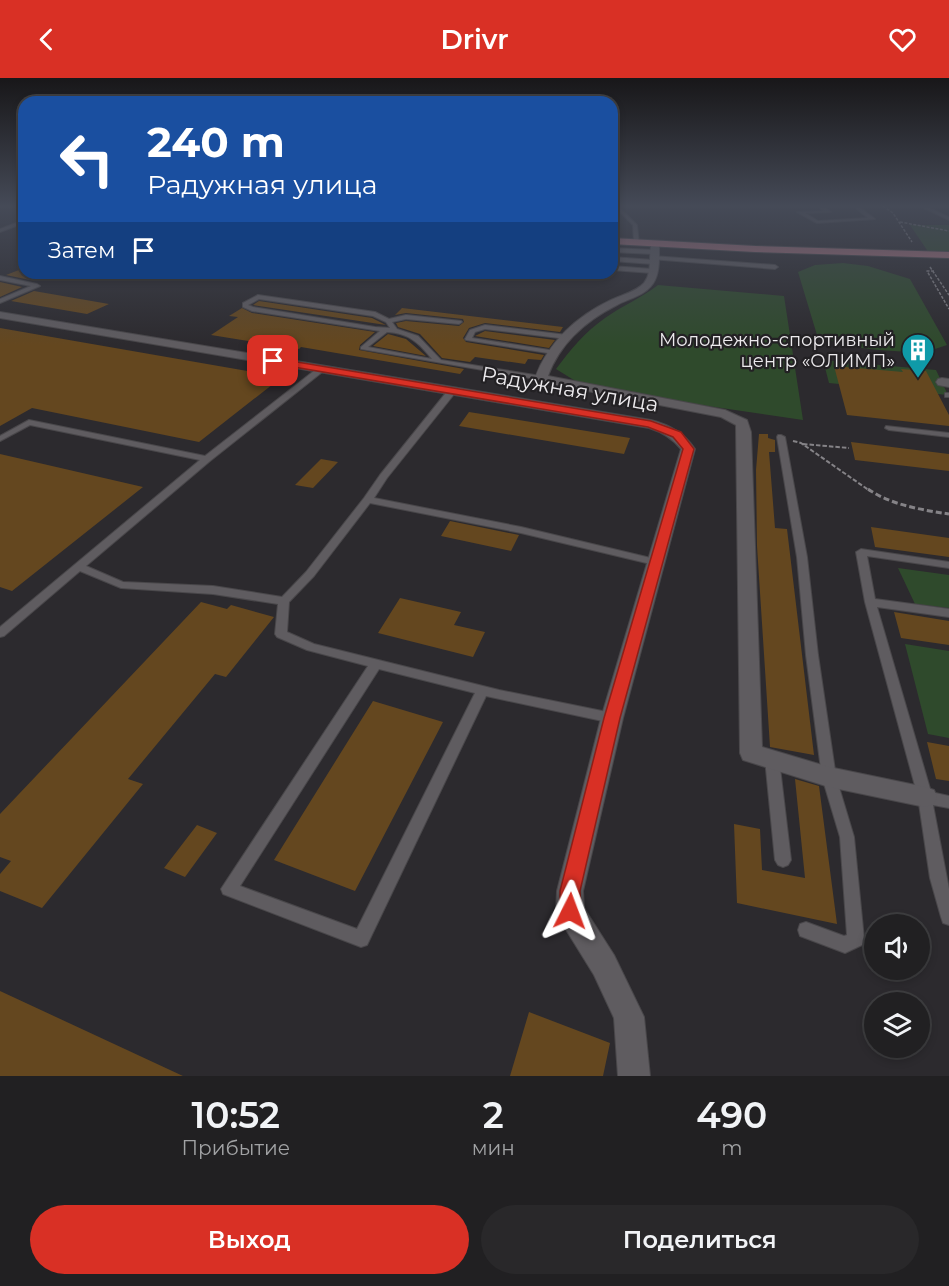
<!DOCTYPE html>
<html lang="ru">
<meta charset="utf-8">
<style>
body{margin:0;font-family:Montserrat,sans-serif;background:#29282a;color:#f1f3f6;height:100vh;display:flex;flex-direction:column;font-size:22px;white-space:nowrap}
*{box-sizing:border-box;margin:0}
p{font-size:20px;color:#a2a3a5}
.icon{flex:none;width:33px;height:33px;fill:none;stroke:currentColor;stroke-width:2;stroke-linecap:round;stroke-linejoin:round}
.map{position:relative;height:998px;overflow:hidden}
.side{display:flex;flex-direction:column;background:#212022;flex:1}
.side>*{flex:none}
.top-card{position:absolute;left:18px;top:18px;width:600px;height:183px;border-radius:18px;box-shadow:0 3px 9px #0003,0 0 0 2px #3e3e40;background:#1a4fa0;color:#fff;overflow:hidden}
.buttons{position:absolute;left:864px;top:836px;display:grid;gap:12px}
.buttons a{display:grid;place-items:center;width:66px;height:66px;border-radius:50%;background:#212022;box-shadow:0 3px 9px #0003,0 0 0 2px #3e3e40;font-size:30px}
.pin{position:absolute;display:grid;place-items:center;width:51px;height:51px;color:#fff;margin:-26px;border-radius:12px;box-shadow:0 3px 9px #0006}
.me{position:absolute;width:66px;margin:-33px;rotate:3deg;stroke-linejoin:round;filter:drop-shadow(0 0 4px #0008)}
.turn{display:flex;align-items:center;gap:21px;height:126px;padding:0 30px;font-size:27px}
.turn .icon{width:78px;height:78px;stroke-width:2.5}
.turn b{display:block;font-size:42px;line-height:51px}
.then{display:flex;align-items:center;height:57px;padding:0 30px;background:#0003;gap:12px;font-size:22px}
.eta{display:flex;justify-content:space-evenly;align-items:center;height:102px;text-align:center}
.eta b{font-size:36px;font-weight:600;line-height:42px}
.button{display:flex;gap:12px;margin-top:auto;padding:12px 30px}
.button a{flex:1;height:69px;border-radius:36px;background:#d93025;color:#fff;font-size:24px;font-weight:600;line-height:69px;text-align:center}
.button a+a{background:#29282a;color:#f1f3f6}
header{display:flex;justify-content:space-between;align-items:center;height:78px;padding:0 30px;background:#d93025;color:#fff;font-size:27px;font-weight:600}
.map>svg:first-child{display:block}
.green{fill:#2f4a2c}
.building{fill:#64471f}
.lines{fill:none;stroke-linecap:round;stroke-linejoin:round}
.lane-casing{stroke:#49474a;stroke-width:2}
.street-casing{stroke:#49474a;stroke-width:2}
.primary-casing{stroke:#49474a;stroke-width:2}
.path-far2{stroke:#858387;stroke-width:1.5;stroke-dasharray:3 1.5;stroke-linecap:butt}
.path-far1{stroke:#858387;stroke-width:2;stroke-dasharray:4.5 2;stroke-linecap:butt}
.path{stroke:#858387;stroke-width:3;stroke-dasharray:6 3;stroke-linecap:butt}
.lane{fill:#5f5c60;fill-rule:evenodd}
.street{fill:#5f5c60;fill-rule:evenodd}
.primary{fill:#b17681;fill-rule:evenodd}
.route{fill:#d93025;stroke:#8d1f18;stroke-width:1.5}
.labels{text-anchor:middle;dominant-baseline:central;stroke-width:4.5;stroke-linejoin:round;paint-order:stroke}
.far-poi-label{font-size:18px;fill:#eceaed;stroke:#232124;text-anchor:end}
.street-label{font-size:21px;fill:#eceaed;stroke:#232124}
</style>
<header><svg class="icon" aria-label="back" viewBox="0 0 24 24"><path d="M15 5l-7 7 7 7"/></svg>Drivr<svg class="icon" aria-label="heart" viewBox="0 0 24 24"><path d="M12 20l-8-8c-3-5 5-10 8-4 3-6 11-1 8 4z"/></svg></header>
<div class="map">
<svg width="949" height="998" viewBox="0 0 949 998">
<rect width="100%" height="100%" fill="#2c2a2e"/>
<path class="green" d="M 910,147 L 949,147 L 949,175 L 929,175 Z
M 843,185 L 868,188 L 910,201 L 947,267 L 923,275 L 879,272 L 845,268 L 817,257 L 798,194 L 815,187 Z
M 658,207 L 784,218 L 803,342 L 701,327 L 577,304 L 556,291 C 571,271 585,254 605,240 C 622,228 641,220 658,207 Z
M 823,282 L 936,292 L 948,317 L 829,305 Z
M 898,490 L 949,497 L 949,530 L 915,526 Z
M 905,566 L 949,573 L 949,660 L 928,656 Z"/>
<path class="building" d="M 24,190 L 24,195 L 54,195 L 35,203 L 6,197 Z
M 0,204 L 22,209 L 0,219 Z
M 34,213 L 109,226 L 87,236 L 11,223 Z
M 259,223 L 372,240 L 386,247 L 253,227 Z
M 242,230 L 252,235 L 375,254 L 360,267 L 359,272 L 464,291 L 460,296 L 301,269 L 299,271 L 211,257 L 238,239 L 229,238 Z
M 402,230 L 563,249 L 560,254 L 485,245 L 469,250 L 463,260 L 466,264 L 544,277 L 541,282 L 528,281 L 525,286 L 475,279 L 470,284 L 442,280 L 420,256 L 398,249 L 396,245 L 406,243 L 459,248 L 464,244 L 463,241 L 406,235 L 395,237 Z
M 0,250 L 282,299 L 199,364 L 32,330 L 0,348 Z
M 485,253 L 555,262 L 549,270 L 475,258 Z
M 388,256 L 406,261 L 426,278 L 373,268 Z
M 834,288 L 903,294 L 901,291 L 926,293 L 949,337 L 949,348 L 847,337 Z
M 469,334 L 630,360 L 624,376 L 459,348 Z
M 759,356 L 768,356 L 768,360 L 775,362 L 775,374 L 769,374 L 775,450 L 787,451 L 814,677 L 770,669 L 757,468 L 756,392 Z
M 851,364 L 949,376 L 949,393 L 855,382 Z
M 0,376 L 143,409 L 12,513 L 0,509 Z
M 321,381 L 338,384 L 313,410 L 295,407 Z
M 450,443 L 519,457 L 511,473 L 441,458 Z
M 871,449 L 949,460 L 949,479 L 875,469 Z
M 400,520 L 461,534 L 454,547 L 485,554 L 473,579 L 378,555 Z
M 201,524 L 227,531 L 231,527 L 274,539 L 226,599 L 215,596 L 128,701 L 143,706 L 42,830 L 0,813 L 0,796 L 11,783 L 0,779 L 0,736 Z
M 894,534 L 949,543 L 949,567 L 901,560 Z
M 373,623 L 443,644 L 355,813 L 274,782 Z
M 927,664 L 949,668 L 949,703 L 936,701 Z
M 795,701 L 819,708 L 837,846 L 737,825 L 734,746 L 760,751 L 762,792 L 805,800 Z
M 197,747 L 217,755 L 185,799 L 164,790 Z
M 0,913 L 183,998 L 0,998 Z
M 529,934 L 610,965 L 603,998 L 510,998 Z"/>
<g class="lines">
<g class="lane-casing">
<path id="lane" d="M 818,128 L 823,128 L 831,134 L 805,135 L 818,143 L 868,140 L 853,128 L 858,128 L 875,141 L 817,145 L 797,134 L 824,133 Z
M 920,128 L 925,128 L 949,139 L 949,142 Z
M 615,129 L 619,129 L 637,147 L 639,166 L 634,165 L 633,147 Z
M 24,142 L 24,145 L 0,154 L 0,151 Z
M 612,170 L 654,172 L 657,174 L 654,176 L 612,174 Z
M 653,178 L 775,187 L 778,189 L 775,191 L 651,181 Z
M 612,179 L 653,182 L 656,184 L 653,186 L 612,183 Z
M 612,188 L 652,191 L 655,193 L 652,195 L 612,192 Z
M 0,198 L 37,206 L 40,208 L 0,225 L 0,221 L 31,208 L 0,202 Z
M 258,217 L 375,234 L 389,241 L 406,237 L 461,243 L 462,244 L 459,246 L 406,241 L 392,244 L 397,251 L 418,258 L 441,282 L 541,298 L 545,300 L 541,302 L 361,271 L 361,269 L 380,253 L 252,233 L 243,229 L 243,225 ZM 259,221 L 373,238 L 386,244 L 390,250 L 375,249 L 253,229 L 248,227 ZM 387,254 C 409,255 419,265 432,281 L 368,269 Z
M 485,247 L 567,257 L 570,259 L 567,261 L 485,251 L 475,254 L 472,260 L 556,273 L 557,274 L 554,276 L 466,262 L 465,261 L 470,252 Z
M 319,289 L 326,291 L 210,383 L 86,488 L 123,504 L 213,508 L 282,519 L 306,494 L 364,420 L 380,397 L 449,311 L 455,311 L 455,315 L 387,400 L 374,420 L 521,449 L 655,481 L 660,484 L 655,487 L 521,455 L 370,425 L 314,498 L 289,524 L 287,554 L 314,566 L 499,612 L 612,635 L 617,636 L 618,640 L 617,644 L 612,645 L 486,618 L 367,867 L 361,869 L 223,816 L 221,811 L 368,588 L 307,572 L 277,559 L 275,556 L 278,526 L 213,516 L 121,510 L 80,493 L 4,558 L 0,559 L 0,549 L 200,382 L 30,347 L 0,363 L 0,358 L 29,342 L 205,378 ZM 379,591 L 475,615 L 357,851 L 240,808 Z
M 945,315 L 949,315 L 949,319 L 945,319 Z
M 886,348 L 949,355 L 949,359 L 889,352 L 885,350 Z
M 778,357 L 781,357 L 785,359 L 807,479 L 818,577 L 836,699 L 854,759 L 864,861 L 862,867 L 845,875 L 800,858 L 798,852 L 800,846 L 806,844 L 844,858 L 847,857 L 840,759 L 822,699 L 806,577 L 797,479 L 777,359 Z
M 861,471 L 949,484 L 949,490 L 867,478 L 875,521 L 949,531 L 949,539 L 877,529 L 931,714 L 949,718 L 949,730 L 933,727 L 949,811 L 949,847 L 943,845 L 941,839 L 930,800 L 918,719 L 865,524 L 856,474 Z
M 772,675 L 777,677 L 779,681 L 791,782 L 788,787 L 783,789 L 778,787 L 775,782 L 765,681 L 767,677 Z"/>
</g>
<g class="street-casing">
<path id="street" d="M 652,164 L 659,166 C 659,178 660,192 655,202 C 648,217 630,220 617,227 C 587,242 560,265 548,298 L 725,332 L 747,342 L 751,354 L 762,669 L 829,689 L 925,709 L 934,712 L 937,719 L 934,726 L 925,729 L 829,709 L 743,682 L 740,675 L 736,347 L 721,339 L 541,304 L 535,300 C 548,264 577,238 611,222 C 621,217 636,214 644,205 C 653,194 648,176 652,164 Z
M 0,234 L 651,342 C 670,347 684,355 695,371 L 623,640 L 583,813 L 584,830 L 614,877 L 644,939 L 650,998 L 618,998 L 614,940 L 594,897 L 560,842 L 556,833 L 557,813 L 601,640 L 681,371 C 672,360 662,354 649,350 L 0,240 Z
M 942,300 L 949,301 L 949,309 L 938,307 L 936,304 L 938,301 Z"/>
</g>
<g class="primary-casing">
<path id="primary" d="M 612,160 L 755,168 L 949,174 L 949,180 L 755,174 L 612,166 Z"/>
</g>
<path class="path-far2" d="M 883,128 L 893,135 L 912,164
M 900,144 L 949,153
M 930,189 L 949,217
M 934,193 L 927,193 L 949,231"/>
<path class="path-far1" d="M 793,363 L 801,365 L 870,413
M 803,366 L 849,370"/>
<path class="path" d="M 868,411 C 891,427 922,432 949,436"/>
<use href="#lane" class="lane"/>
<use href="#street" class="street"/>
<use href="#primary" class="primary"/>
</g>
<linearGradient id="sky" x2="0" y2="1"><stop stop-color="#181719"/><stop offset="0.48" stop-color="#454a57"/><stop offset="1" stop-color="#454a57" stop-opacity="0"/></linearGradient>
<rect width="949" height="267" fill="url(#sky)"/>
<path class="route" d="M 273,280 L 651,343 L 681,354 L 694,371 L 620,640 L 580,813 L 581,833 L 578,840 L 570,843 L 563,840 L 560,833 L 560,813 L 604,640 L 683,371 L 673,359 L 648,349 L 270,285 L 270,281 Z"/>
<defs>
<g id="building-pin" transform="scale(1.725)"><path d="M0 17L-7.5 6A9.5 9.5 0 1 1 7.5 6Z" fill="#0f9aa8" stroke="#232124"/><path d="M-4-6H4V6H1V3H-1V6H-4ZM-2.5-4.3h1.7v1.8h-1.7ZM.8-4.3h1.7v1.8H.8ZM-2.5-1h1.7V.8h-1.7ZM.8-1h1.7V.8H.8Z" fill="#fff"/></g>
</defs>
<g fill-rule="evenodd">
<use href="#building-pin" x="918" y="272"/>
</g>
<g class="labels">
<g class="far-poi-label">
<text x="895" y="262">Молодежно-спортивный<tspan x="895" dy="21">центр «ОЛИМП»</tspan></text>
</g>
<g class="street-label">
<text transform="translate(570 311) rotate(10)">Радужная улица</text>
</g>
</g>
</svg>
<div class="buttons">
<a><svg class="icon" aria-label="sound" viewBox="0 0 24 24"><path d="M4 9h4l5-4v14l-5-4H4zM17 9q2 3 0 6"/></svg></a>
<a><svg class="icon" aria-label="layers" viewBox="0 0 24 24"><path d="M12 4l9 5-9 5-9-5zM3 14l9 5 9-5"/></svg></a>
</div>
<div class="pin" style="left:273px;top:283px;background:#d93025"><svg class="icon" aria-label="arrive" viewBox="0 0 24 24"><path d="M6 21V4h12l-3 4 3 4H6"/></svg></div>
<svg class="me" style="left:570px;top:833px" viewBox="-20 -20 40 40"><path d="M0-17L14 15 0 8-14 15z" fill="#d93025" stroke="#fff" stroke-width="4"/></svg>
<div class="top-card">
<div class="turn"><svg class="icon" aria-label="left" viewBox="0 0 24 24"><path d="M17 20v-9H6M10 6l-5 5 5 5"/></svg><div><b>240 m</b>Радужная улица</div></div>
<div class="then">Затем<svg class="icon" aria-label="arrive" viewBox="0 0 24 24"><path d="M6 21V4h12l-3 4 3 4H6"/></svg></div>
</div>
</div>
<section class="side">
<div class="eta">
<div><b>10:52</b><p>Прибытие</p></div>
<div><b>2</b><p>мин</p></div>
<div><b>490</b><p>m</p></div>
</div>
<div class="button"><a>Выход</a><a>Поделиться</a></div>
</section>
